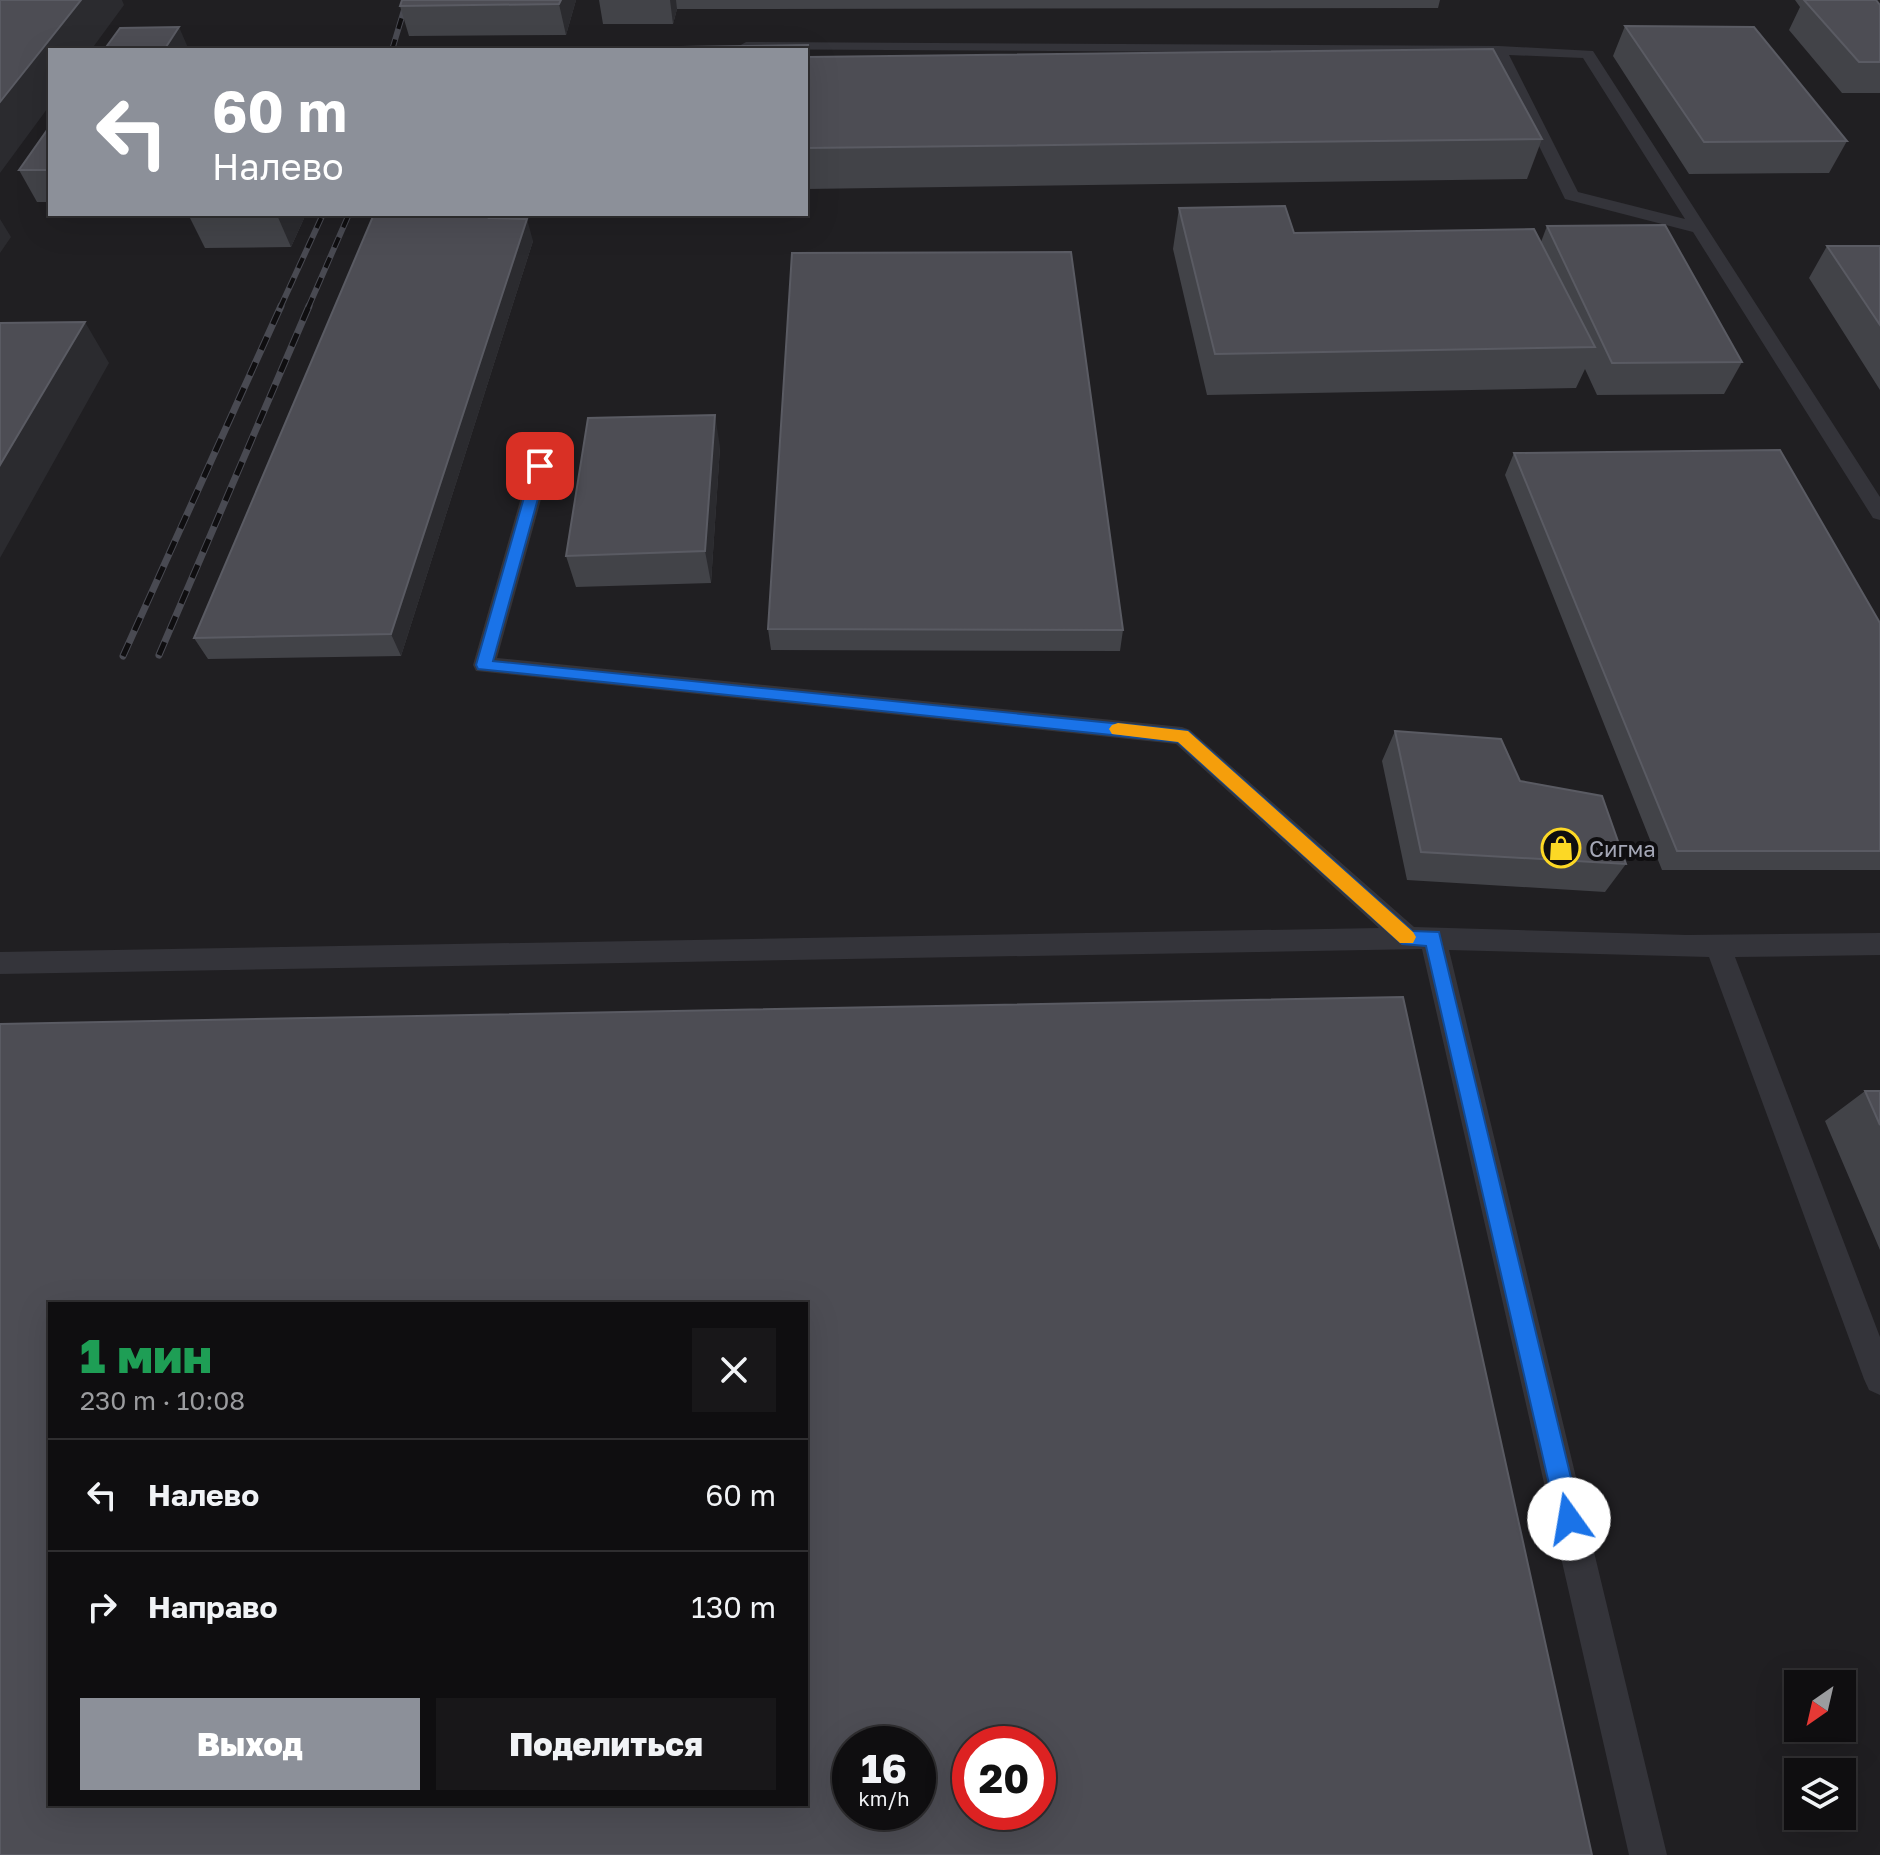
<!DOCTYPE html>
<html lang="ru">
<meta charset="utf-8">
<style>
body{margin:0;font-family:"Golos Text",sans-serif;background:#181719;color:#f1f3f6;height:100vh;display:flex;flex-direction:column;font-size:30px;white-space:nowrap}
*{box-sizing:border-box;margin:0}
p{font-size:26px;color:#9b9c9f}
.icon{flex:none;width:44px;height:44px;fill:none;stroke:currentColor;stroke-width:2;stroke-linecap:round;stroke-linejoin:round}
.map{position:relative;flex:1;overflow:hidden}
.panel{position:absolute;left:48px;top:1302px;width:760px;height:504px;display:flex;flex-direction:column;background:#0f0e10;border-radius:0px;box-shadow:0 8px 32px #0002,0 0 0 2px #2f2e30}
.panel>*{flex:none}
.hud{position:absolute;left:48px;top:48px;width:760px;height:168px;border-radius:0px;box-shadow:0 8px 32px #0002,0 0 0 2px #2f2e30;background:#8c9099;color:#fff;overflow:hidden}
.needle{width:52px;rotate:214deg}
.tools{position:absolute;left:1784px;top:1670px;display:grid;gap:16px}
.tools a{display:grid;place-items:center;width:72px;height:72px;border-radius:0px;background:#0f0e10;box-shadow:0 8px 32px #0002,0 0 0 2px #2f2e30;font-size:40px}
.speed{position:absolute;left:832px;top:1726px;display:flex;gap:16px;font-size:40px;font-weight:700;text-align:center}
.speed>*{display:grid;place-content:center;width:104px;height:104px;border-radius:50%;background:#0f0e10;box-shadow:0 8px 32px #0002,0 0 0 2px #2f2e30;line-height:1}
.speed small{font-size:20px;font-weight:400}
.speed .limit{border:12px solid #d22;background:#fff;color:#111}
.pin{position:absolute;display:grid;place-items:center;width:68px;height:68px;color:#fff;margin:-34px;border-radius:16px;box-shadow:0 4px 12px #0006}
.me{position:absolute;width:88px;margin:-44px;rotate:347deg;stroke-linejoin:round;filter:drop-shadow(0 0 6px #0008)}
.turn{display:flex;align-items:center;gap:28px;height:168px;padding:0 32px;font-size:36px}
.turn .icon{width:104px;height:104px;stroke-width:2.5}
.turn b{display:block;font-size:56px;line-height:68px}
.round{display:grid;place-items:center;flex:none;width:84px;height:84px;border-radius:0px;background:#181719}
.overview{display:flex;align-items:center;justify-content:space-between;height:136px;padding:0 32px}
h1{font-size:48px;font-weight:800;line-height:60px;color:#1e9e55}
.action{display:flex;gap:16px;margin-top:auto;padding:16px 32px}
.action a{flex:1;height:92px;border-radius:0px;background:#8c9099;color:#fff;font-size:32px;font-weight:800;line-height:92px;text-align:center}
.action a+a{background:#181719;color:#f1f3f6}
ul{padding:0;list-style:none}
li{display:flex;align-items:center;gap:24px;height:112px;padding:0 32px;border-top:2px solid #2f2e30}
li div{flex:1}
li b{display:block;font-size:30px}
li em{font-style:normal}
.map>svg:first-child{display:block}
.built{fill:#201f22;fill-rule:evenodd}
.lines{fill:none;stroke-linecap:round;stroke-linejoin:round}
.lane{fill:#34343a;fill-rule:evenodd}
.rail-far1-casing{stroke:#494a52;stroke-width:6}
.rail-casing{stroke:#494a52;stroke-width:7}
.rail-far1{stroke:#0f0e10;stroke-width:4;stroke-dasharray:11;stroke-linecap:butt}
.rail{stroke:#0f0e10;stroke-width:5;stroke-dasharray:14;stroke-linecap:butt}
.wall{fill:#424348}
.shaded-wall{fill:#2b2b2f}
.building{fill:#4d4d54;stroke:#5a5b63;stroke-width:2;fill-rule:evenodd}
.route{fill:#1a73e8;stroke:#114b97;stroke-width:2}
.slow{fill:#f59e0b}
.labels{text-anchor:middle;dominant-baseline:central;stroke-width:8;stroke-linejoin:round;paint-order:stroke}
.poi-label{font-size:22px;fill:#a4a7b6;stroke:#0f0e10;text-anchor:start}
</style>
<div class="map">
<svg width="1880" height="1855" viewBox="0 0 1880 1855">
<rect width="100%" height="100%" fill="#141315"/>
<path class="built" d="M 0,0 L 1880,0 L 1880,1855 L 0,1855 ZM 50,50 L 806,50 L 806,214 L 50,214 ZM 50,1304 L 806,1304 L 806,1804 L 50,1804 ZM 1798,1684 L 1842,1684 L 1842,1728 L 1798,1728 ZM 850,1744 L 918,1744 L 918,1812 L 850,1812 ZM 970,1744 L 1038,1744 L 1038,1812 L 970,1812 ZM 1798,1772 L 1842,1772 L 1842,1816 L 1798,1816 Z"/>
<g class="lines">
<path class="lane" d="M 746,42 L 1499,46 L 1593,51 L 1880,497 L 1880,520 L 1873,518 L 1693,232 L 1565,199 L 1494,54 L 741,49 L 739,46 ZM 1509,55 L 1583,58 L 1685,219 L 1578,192 Z
M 548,432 L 558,438 L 497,658 L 1182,727 L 1190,730 L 1414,927 L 1687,935 L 1880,933 L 1880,955 L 1735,957 L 1880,1337 L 1880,1395 L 1869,1390 L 1864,1379 L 1709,957 L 1449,950 L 1667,1855 L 1629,1855 L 1422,949 L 0,974 L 0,952 L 1379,928 L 1176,744 L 476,671 L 473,665 L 538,438 Z"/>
<g class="rail-far1-casing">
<path id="rail-far1" d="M 392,50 L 407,0
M 280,308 L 323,214
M 308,308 L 349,214"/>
</g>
<g class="rail-casing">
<path id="rail" d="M 159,655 L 309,306
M 123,656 L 281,306"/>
</g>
<use href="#rail-far1" class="rail-far1"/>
<use href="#rail" class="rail"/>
</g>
<path class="wall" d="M 576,0 L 566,35 L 409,36 L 400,6 Z
M 599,0 L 1440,0 L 1438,8 L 677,9 L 673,24 L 603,24 Z
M 1795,0 L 1876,0 L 1880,5 L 1880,93 L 1842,93 L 1789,30 L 1800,7 Z
M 1625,26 L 1847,141 L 1829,173 L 1689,174 L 1613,56 Z
M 806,50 L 809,57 L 1542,139 L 1527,179 L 806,189 Z
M 50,126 L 50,202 L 37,202 L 19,170 Z
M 1179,208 L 1294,233 L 1541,242 L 1547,226 L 1742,362 L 1724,394 L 1597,395 L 1585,369 L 1576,388 L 1207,395 L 1173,249 Z
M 190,214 L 306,214 L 291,247 L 205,248 L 189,216 Z
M 374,214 L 506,214 L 504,219 L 533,241 L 401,656 L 208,659 L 194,638 Z
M 1827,246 L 1880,246 L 1880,390 L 1809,278 Z
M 720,447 L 711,583 L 576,587 L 566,556 Z
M 1514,453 L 1880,623 L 1880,870 L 1662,870 L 1505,475 Z
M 768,629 L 1123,630 L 1120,651 L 771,650 Z
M 1395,731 L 1520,781 L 1626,864 L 1605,892 L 1407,880 L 1382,761 Z
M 1865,1091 L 1880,1091 L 1880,1250 L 1825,1121 Z"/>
<path class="shaded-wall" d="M 81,0 L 122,0 L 124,5 L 91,50 L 50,50 L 50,105 L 0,173 L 0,102 Z
M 561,0 L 576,0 L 566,35 L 559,4 Z
M 670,0 L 676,0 L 677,9 L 673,24 Z
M 179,27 L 189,50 L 164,50 Z
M 278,214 L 306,214 L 291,247 L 277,215 Z
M 491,214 L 506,214 L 495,240 L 489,218 Z
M 0,219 L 11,237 L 0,253 Z
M 527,219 L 533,241 L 401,656 L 391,634 Z
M 85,322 L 109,363 L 0,558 L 0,465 Z
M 715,415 L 720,447 L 711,583 L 705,551 Z"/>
<path class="building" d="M 0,0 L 81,0 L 0,102 Z
M 402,0 L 561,0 L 559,4 L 400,6 Z
M 1804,0 L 1876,0 L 1880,5 L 1880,62 L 1859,62 Z
M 1625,26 L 1754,27 L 1847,141 L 1704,142 Z
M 179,27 L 164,50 L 104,50 L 120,28 Z
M 808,45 L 807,57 L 1493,49 L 1542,139 L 806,148 L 806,50 L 615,50 L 615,48 Z
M 50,126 L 50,170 L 19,170 Z
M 1285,206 L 1294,233 L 1534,229 L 1595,347 L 1215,354 L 1179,208 Z
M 190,214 L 278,214 L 277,215 L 189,216 Z
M 374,214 L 491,214 L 489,218 L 527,219 L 391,634 L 194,638 Z
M 1665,225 L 1742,362 L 1612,363 L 1547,226 Z
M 1827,246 L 1880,246 L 1880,325 Z
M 1071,252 L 1123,630 L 768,629 L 792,253 Z
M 85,322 L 0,465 L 0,323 Z
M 715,415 L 705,551 L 566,556 L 588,418 Z
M 1780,450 L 1880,623 L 1880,851 L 1677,851 L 1514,453 Z
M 1395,731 L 1501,739 L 1520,781 L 1602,796 L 1626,864 L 1421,852 Z
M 1403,997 L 1592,1855 L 0,1855 L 0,1024 ZM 50,1304 L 806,1304 L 806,1804 L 50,1804 ZM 850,1744 L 918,1744 L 918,1812 L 850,1812 ZM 970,1744 L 1038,1744 L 1038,1812 L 970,1812 Z
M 1865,1091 L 1880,1091 L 1880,1125 Z"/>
<path class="route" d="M 540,462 L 547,466 L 493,661 L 1182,730 L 1188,731 L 1412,931 L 1439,932 L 1581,1519 L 1577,1527 L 1569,1531 L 1560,1527 L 1557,1519 L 1426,946 L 1402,944 L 1178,742 L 478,669 L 476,665 L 533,466 Z"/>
<path class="slow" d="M 1118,723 L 1188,731 L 1413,932 L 1416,937 L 1413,943 L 1400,943 L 1178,742 L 1112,734 L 1109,729 L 1112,725 Z"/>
<defs>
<g id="shop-ring" transform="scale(2)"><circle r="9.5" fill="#0f0e10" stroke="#fcd825" stroke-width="1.5"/><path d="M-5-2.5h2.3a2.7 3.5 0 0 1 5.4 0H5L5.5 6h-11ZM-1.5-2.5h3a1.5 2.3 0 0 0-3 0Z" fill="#fcd825"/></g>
</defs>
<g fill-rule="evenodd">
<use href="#shop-ring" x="1561" y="848"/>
</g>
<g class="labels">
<g class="poi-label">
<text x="1589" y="848">Сигма</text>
</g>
</g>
</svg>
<div class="tools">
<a><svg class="needle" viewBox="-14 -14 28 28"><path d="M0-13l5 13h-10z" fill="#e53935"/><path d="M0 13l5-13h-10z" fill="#9b9c9f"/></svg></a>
<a><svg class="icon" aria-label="layers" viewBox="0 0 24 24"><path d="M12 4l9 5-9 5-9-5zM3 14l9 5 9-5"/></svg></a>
</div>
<div class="speed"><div>16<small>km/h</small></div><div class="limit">20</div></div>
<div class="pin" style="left:540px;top:466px;background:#d93025"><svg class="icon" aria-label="arrive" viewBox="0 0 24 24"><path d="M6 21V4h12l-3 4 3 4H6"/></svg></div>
<svg class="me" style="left:1569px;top:1519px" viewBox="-20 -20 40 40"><circle r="19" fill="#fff"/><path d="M0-13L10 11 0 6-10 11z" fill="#1a73e8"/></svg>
<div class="hud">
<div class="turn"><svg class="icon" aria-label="left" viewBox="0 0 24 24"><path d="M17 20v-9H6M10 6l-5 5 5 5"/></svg><div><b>60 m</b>Налево</div></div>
</div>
<section class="panel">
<div class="overview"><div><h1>1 мин</h1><p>230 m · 10:08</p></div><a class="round"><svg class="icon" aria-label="close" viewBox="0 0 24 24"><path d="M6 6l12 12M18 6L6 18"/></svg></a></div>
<ul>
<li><svg class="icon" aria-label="left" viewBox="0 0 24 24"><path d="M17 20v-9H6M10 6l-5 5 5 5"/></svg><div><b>Налево</b></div><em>60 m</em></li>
<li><svg class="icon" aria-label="right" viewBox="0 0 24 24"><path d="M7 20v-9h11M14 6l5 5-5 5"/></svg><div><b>Направо</b></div><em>130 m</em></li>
</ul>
<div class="action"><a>Выход</a><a>Поделиться</a></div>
</section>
</div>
